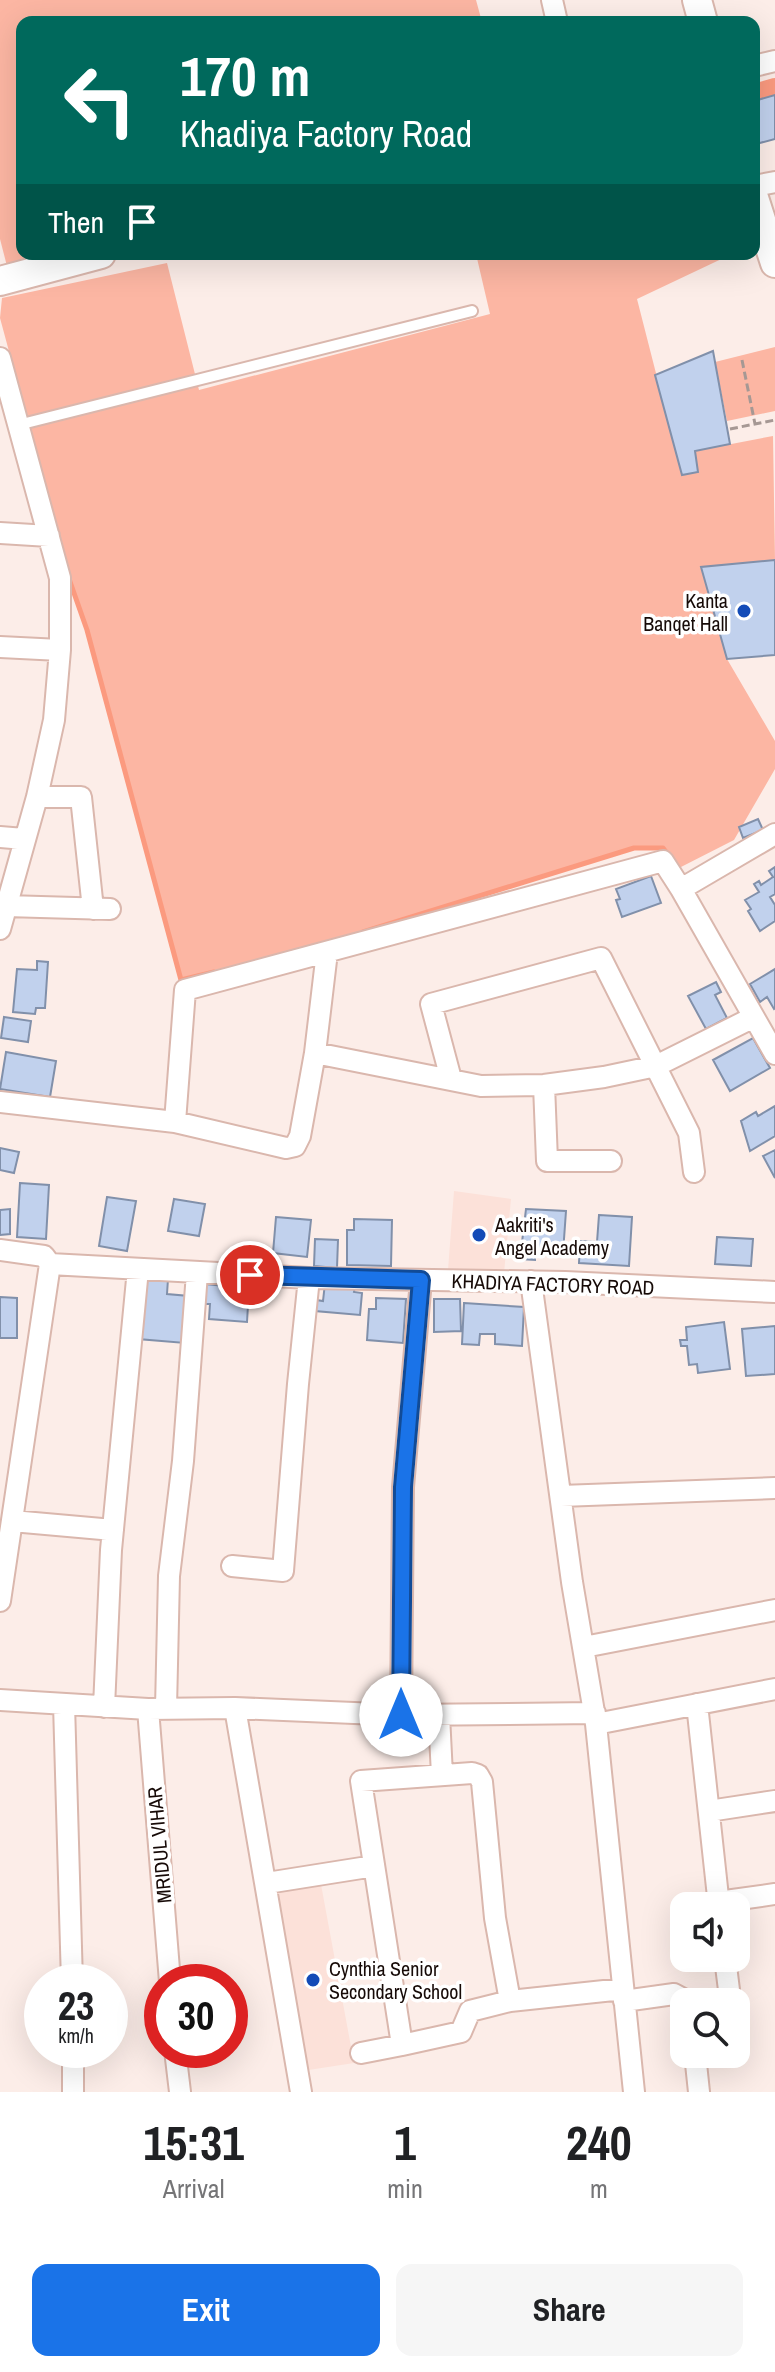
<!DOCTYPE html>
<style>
body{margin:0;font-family:"Archivo Narrow",sans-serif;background:#f6f6f6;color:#202124;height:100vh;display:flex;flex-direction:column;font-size:30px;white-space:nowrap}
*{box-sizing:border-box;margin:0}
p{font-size:26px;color:#757577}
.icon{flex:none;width:44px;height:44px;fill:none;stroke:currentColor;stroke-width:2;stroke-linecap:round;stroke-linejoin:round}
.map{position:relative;height:2092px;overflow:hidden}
.sheet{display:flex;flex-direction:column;background:#fff;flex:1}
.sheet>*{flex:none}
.guide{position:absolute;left:16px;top:16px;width:744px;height:244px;border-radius:16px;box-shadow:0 8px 32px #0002;background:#00695c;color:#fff;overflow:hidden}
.fabs{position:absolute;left:670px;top:1892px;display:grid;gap:16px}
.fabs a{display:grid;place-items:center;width:80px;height:80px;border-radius:16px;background:#fff;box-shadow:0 8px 32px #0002;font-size:40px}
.speed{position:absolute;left:24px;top:1964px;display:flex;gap:16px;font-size:40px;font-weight:700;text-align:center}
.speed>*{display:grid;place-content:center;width:104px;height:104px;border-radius:50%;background:#fff;box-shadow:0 8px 32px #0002;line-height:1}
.speed small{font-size:20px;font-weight:400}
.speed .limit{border:12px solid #d22;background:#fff;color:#111}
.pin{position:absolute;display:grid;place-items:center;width:68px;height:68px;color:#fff;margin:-34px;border:4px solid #fff;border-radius:50%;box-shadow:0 2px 8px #0007}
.me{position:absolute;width:88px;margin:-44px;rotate:0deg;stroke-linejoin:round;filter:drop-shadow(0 0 6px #0008)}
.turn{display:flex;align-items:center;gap:28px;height:168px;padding:0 32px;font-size:36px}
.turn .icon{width:104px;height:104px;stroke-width:2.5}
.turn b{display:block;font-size:56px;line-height:68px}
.then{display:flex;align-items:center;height:76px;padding:0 32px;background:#0003;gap:16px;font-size:30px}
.eta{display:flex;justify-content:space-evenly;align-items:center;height:136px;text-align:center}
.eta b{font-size:48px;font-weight:700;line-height:56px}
.primary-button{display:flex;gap:16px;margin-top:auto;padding:16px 32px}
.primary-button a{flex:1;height:92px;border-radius:16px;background:#1a73e8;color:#fff;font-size:32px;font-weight:700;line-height:92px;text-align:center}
.primary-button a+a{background:#f6f6f6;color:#202124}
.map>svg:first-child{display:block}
.built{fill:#fce1d9}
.green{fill:#fcb6a3}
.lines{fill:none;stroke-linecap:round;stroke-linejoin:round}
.stream{stroke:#fb9a7f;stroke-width:5}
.canal{stroke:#fb9a7f;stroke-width:18}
.building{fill:#c1d1ed;stroke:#8190aa;stroke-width:2}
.lane-casing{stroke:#dab7ad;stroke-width:14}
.street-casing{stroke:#dab7ad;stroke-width:24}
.secondary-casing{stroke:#dab7ad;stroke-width:32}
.path{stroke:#a69894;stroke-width:3;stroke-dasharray:8 4;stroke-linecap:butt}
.lane{stroke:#fff;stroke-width:10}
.street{stroke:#fff;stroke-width:20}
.secondary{stroke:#fff;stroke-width:28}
.route-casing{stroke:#114b97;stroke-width:20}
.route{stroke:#1a73e8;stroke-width:14}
.poi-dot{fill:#134bb7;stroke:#fff;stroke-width:3}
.labels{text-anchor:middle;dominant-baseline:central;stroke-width:7;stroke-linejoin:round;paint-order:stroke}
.poi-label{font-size:20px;fill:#160a07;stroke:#fff;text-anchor:start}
.street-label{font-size:20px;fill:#160a07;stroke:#fff}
</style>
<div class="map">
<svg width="775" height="2092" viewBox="0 0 775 2092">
<rect width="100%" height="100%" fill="#fcede8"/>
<path class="built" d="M 454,1191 L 511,1199 L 504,1273 L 448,1270 Z
M 320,1879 L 354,2063 L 302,2071 L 275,1897 L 281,1886 Z"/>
<path class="green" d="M 0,0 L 476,0 L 482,22 L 22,22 L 22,254 L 63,254 L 8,270 L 0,239 Z
M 476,254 L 732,254 L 637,299 L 682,475 L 698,471 L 695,451 L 773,436 L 775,560 L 701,568 L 727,659 L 775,741 L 775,769 L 734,840 L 679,868 L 663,848 L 634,848 L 323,944 L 181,980 L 87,630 L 57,545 L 34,444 L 0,318 L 2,298 L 167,263 L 199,390 L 490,314 Z
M 775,347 L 775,411 L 727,421 L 715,362 Z"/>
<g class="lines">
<path class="stream" d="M 68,576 L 87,630 L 181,980 L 214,972
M 363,932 L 634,848 L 663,848 L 669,856"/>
<path class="canal" d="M 754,93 L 775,87"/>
</g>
<path class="building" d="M 775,95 L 775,139 L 756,144 L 754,101 Z
M 713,351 L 730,444 L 695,451 L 698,472 L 682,475 L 655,375 Z
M 775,560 L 775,655 L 727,659 L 701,567 Z
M 758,819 L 763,830 L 743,838 L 739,827 Z
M 775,867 L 775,894 L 770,897 L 775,905 L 775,921 L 760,931 L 748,911 L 751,909 L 745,900 L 759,892 L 754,884 L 759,881 L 761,885 L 773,877 L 769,871 Z
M 651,876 L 661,903 L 622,917 L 616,900 L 620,899 L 616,889 Z
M 37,961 L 48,962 L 45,1008 L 36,1008 L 35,1014 L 13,1012 L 17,969 L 37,970 Z
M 775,969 L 775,1008 L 774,1009 L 767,997 L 760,1002 L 750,984 Z
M 716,982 L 721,992 L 715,995 L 727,1018 L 706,1029 L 688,996 Z
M 4,1017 L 31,1021 L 28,1042 L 1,1038 Z
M 753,1038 L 770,1068 L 730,1091 L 713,1060 Z
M 6,1052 L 56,1061 L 50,1097 L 0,1089 Z
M 775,1106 L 775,1136 L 750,1151 L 741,1121 L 756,1112 L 758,1116 Z
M 0,1148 L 19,1152 L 14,1173 L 0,1170 Z
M 775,1150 L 775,1178 L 763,1156 Z
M 20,1183 L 49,1185 L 46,1239 L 17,1237 Z
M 107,1197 L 136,1201 L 127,1251 L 99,1246 Z
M 174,1199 L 205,1204 L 199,1236 L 168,1231 Z
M 10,1209 L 10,1234 L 0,1235 L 0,1210 Z
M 526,1209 L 566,1211 L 563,1253 L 535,1251 L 535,1260 L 520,1259 Z
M 599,1215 L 632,1217 L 629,1266 L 579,1263 L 580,1241 L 597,1242 Z
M 276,1217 L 311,1220 L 307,1257 L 273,1253 Z
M 354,1219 L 392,1220 L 391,1266 L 347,1265 L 347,1230 L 354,1230 Z
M 717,1237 L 753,1239 L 751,1266 L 715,1264 Z
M 315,1239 L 338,1240 L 337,1268 L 314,1266 Z
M 143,1277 L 168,1279 L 167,1294 L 189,1296 L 185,1343 L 138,1339 Z
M 325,1283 L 355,1286 L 354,1292 L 362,1293 L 360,1315 L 315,1311 L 316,1300 L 323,1301 Z
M 204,1284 L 249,1288 L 247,1322 L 209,1319 L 210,1304 L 202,1304 Z
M 0,1297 L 17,1298 L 17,1338 L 0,1338 Z
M 376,1298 L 406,1299 L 403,1343 L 367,1340 L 369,1309 L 376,1309 Z
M 434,1299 L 460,1299 L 461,1331 L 434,1332 Z
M 464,1303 L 524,1307 L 522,1346 L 495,1344 L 495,1334 L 480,1334 L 479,1345 L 462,1344 Z
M 724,1322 L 730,1369 L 698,1373 L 697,1364 L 689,1365 L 687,1346 L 681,1346 L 680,1340 L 687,1340 L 686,1327 Z
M 775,1326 L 775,1374 L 746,1376 L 742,1329 Z"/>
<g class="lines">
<g class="lane-casing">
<path id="lane" d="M 18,425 L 472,311"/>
</g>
<g class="street-casing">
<path id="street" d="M 552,0 L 557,22
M 754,66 L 775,61
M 754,186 L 775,182
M 0,358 L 60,578 L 60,650 L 54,720 L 37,797 L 0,929
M 0,533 L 49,536
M 0,647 L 60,650
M 37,797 L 81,797 L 93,909
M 775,834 L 681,889 L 775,1054
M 0,837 L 24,839
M 6,906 L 110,909
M 315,1053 L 481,1086 L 544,1085 L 604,1077 L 656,1066 L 754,1017
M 451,1079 L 431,1004 L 601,958 L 689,1133 L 694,1172
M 544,1085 L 547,1161 L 611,1161
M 0,1102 L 175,1122 L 286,1148 L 295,1146 L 300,1136 L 315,1053 L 327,952
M 175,1122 L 185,990 L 663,861 L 681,889
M 0,1250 L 44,1256 L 50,1264 L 309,1278 L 565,1282 L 775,1292
M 531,1281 L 572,1582 L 596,1724 L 634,2092
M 561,1496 L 775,1488
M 12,1521 L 113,1530
M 232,1566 L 283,1571 L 298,1384 L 309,1278
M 0,1601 L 50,1264
M 584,1647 L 775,1610
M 0,1700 L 148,1709 L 235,1708 L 401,1715 L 595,1713
M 64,1704 L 72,1982
M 697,1704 L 719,1906
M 104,1707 L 111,1550 L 138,1269
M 166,1708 L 169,1576 L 183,1461 L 197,1273
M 235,1708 L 301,2092
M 148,1709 L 170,1982
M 401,1715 L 403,1487 L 421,1280
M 439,1715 L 442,1775
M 596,1724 L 775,1689
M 709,1811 L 775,1801
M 267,1883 L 374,1866
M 718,1902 L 775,1894
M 725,1958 L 729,1990
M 624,2001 L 674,1994 L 689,2002
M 402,2045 L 461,2032 L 470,2011 L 510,2001
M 73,2050 L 73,2092
M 175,2050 L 180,2092
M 361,2053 L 402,2045 L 361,1781 L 472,1773 L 478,1775 L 482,1782 L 495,1918 L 510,2001 L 623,1989
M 695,2054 L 699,2092"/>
</g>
<g class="secondary-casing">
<path id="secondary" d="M 697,0 L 703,22
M 754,198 L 775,263
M 0,281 L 101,254"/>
</g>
<path class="path" d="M 742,360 L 755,424
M 730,429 L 775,420"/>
<use href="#lane" class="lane"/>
<use href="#street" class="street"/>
<use href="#secondary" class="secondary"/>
</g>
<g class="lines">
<g class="route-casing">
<path id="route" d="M 250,1275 L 421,1280 L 403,1487 L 401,1715"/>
</g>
<use href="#route" class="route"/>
</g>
<g class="poi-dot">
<circle cx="744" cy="611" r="8"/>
<circle cx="479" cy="1235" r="8"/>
<circle cx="313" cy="1980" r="8"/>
</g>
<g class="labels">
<g class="poi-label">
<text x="728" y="600" text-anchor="end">Kanta<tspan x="728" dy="23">Banqet Hall</tspan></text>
<text x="495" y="1224">Aakriti's<tspan x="495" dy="23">Angel Academy</tspan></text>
<text x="329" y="1968">Cynthia Senior<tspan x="329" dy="23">Secondary School</tspan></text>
</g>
<g class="street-label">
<text transform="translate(553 1284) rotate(2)">KHADIYA FACTORY ROAD</text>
<text transform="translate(159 1845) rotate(-95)">MRIDUL VIHAR</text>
</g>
</g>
</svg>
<div class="fabs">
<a><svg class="icon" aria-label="sound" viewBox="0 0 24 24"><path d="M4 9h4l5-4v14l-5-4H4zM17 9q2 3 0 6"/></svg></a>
<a><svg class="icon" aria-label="search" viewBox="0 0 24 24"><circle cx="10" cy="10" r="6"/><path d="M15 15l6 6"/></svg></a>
</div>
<div class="speed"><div>23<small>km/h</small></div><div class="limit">30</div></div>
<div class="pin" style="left:250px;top:1275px;background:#d93025"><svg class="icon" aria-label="arrive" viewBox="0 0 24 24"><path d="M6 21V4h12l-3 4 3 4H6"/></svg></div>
<svg class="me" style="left:401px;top:1715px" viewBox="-20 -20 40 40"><circle r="19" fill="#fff"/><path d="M0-13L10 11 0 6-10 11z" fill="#1a73e8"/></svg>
<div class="guide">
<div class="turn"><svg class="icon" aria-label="left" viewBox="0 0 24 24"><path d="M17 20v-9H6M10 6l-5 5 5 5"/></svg><div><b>170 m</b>Khadiya Factory Road</div></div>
<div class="then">Then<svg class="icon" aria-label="arrive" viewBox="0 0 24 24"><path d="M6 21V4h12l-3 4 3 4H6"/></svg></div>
</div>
</div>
<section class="sheet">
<div class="eta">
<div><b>15:31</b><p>Arrival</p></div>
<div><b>1</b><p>min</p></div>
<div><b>240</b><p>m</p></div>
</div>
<div class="primary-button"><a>Exit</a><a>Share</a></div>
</section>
